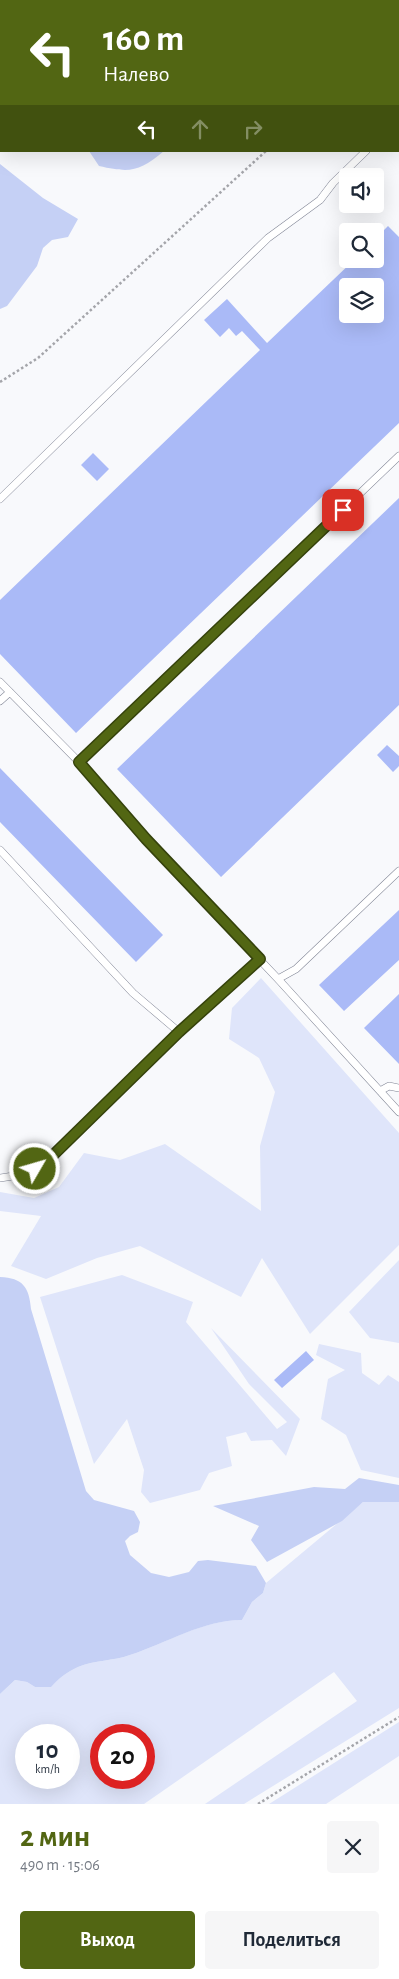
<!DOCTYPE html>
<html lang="ru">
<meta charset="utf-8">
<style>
body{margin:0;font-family:"Alegreya Sans",sans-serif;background:#f6f6f7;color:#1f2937;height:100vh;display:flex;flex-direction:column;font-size:19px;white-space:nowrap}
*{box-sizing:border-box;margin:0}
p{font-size:16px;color:#747a83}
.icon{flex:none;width:28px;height:28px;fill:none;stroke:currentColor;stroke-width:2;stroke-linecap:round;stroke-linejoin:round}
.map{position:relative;height:1804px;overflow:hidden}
.sheet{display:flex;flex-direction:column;background:#fff;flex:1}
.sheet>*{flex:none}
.top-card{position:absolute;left:0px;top:0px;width:400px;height:152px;box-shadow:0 5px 20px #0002;background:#526613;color:#fff;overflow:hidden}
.fabs{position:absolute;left:339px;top:168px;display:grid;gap:10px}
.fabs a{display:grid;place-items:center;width:45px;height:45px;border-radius:5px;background:#fff;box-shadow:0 5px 20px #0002;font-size:25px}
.speed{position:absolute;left:15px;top:1724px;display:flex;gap:10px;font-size:25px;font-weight:700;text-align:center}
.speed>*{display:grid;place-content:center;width:65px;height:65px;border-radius:50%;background:#fff;box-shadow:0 5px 20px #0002;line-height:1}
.speed small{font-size:12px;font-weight:400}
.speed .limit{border:8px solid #d22;background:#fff;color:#111}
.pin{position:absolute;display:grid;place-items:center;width:42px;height:42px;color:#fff;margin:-21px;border-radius:10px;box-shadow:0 2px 8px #0006}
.me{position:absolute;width:55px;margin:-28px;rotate:52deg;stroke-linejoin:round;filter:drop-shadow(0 0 4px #0008)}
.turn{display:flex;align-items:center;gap:18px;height:105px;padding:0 20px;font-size:22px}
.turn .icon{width:65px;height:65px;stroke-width:2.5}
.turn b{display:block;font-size:35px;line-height:42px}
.lanes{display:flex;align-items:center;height:48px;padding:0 20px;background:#0003;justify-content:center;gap:25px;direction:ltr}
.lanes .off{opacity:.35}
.round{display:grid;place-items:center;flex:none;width:52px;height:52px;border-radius:5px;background:#f6f6f7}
.overview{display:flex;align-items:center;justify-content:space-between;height:85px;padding:0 20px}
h1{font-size:30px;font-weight:600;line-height:38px;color:#526613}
.primary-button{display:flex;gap:10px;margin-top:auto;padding:10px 20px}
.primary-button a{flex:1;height:58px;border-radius:5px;background:#526613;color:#fff;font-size:20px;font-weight:600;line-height:58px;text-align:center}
.primary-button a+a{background:#f6f6f7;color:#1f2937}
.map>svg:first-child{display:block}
.green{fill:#dfe5fa;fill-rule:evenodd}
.water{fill:#c5d0f5}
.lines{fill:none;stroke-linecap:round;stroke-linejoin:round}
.stream{stroke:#c5d0f5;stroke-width:4}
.building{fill:#aabaf7;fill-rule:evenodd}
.lane-casing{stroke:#808595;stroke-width:8}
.path{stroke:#a4a5aa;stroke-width:2.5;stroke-dasharray:2.5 2.5;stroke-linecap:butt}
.lane{stroke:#fff;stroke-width:7}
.route-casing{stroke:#35420c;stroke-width:12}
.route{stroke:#526613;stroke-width:9}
</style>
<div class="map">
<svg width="399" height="1804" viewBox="0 0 399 1804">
<rect width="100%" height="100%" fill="#f8f9fc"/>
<path class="green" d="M 302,0 L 399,0 L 399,2 L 301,1 Z
M 1,41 L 1,116 L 0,118 L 0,43 Z
M 261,978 L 399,1133 L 399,1245 L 310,1334 L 262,1258 L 241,1297 L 140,1246 L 97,1258 L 46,1279 L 11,1266 L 41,1216 L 0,1211 L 0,1192 L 34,1198 L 59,1187 L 84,1153 L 120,1160 L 165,1144 L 261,1211 L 260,1146 L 275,1092 L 259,1058 L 229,1039 L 232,1008 Z
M 399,1260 L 399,1343 L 370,1338 L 349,1312 Z
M 122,1275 L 193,1302 L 186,1322 L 277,1429 L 287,1422 L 249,1384 L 211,1328 L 300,1419 L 286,1456 L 272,1440 L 251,1441 L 246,1432 L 226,1437 L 232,1466 L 209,1473 L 200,1490 L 150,1503 L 141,1492 L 144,1470 L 127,1419 L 94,1464 L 40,1297 Z
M 319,1344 L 361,1353 L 362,1373 L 379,1385 L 388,1375 L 399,1382 L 399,1478 L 361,1470 L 346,1435 L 321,1419 L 328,1379 L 345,1370 L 316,1355 Z
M 363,1502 L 399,1502 L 399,1708 L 244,1804 L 205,1804 L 357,1701 L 334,1672 L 144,1804 L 0,1804 L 0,1694 L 15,1680 L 27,1682 L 35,1687 L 50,1687 C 59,1678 67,1672 78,1667 C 94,1660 114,1661 130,1655 C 167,1643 202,1620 242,1620 L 252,1602 L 263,1593 L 266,1583 ZM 26,1735 L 69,1735 L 69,1778 L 26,1778 ZM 101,1735 L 144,1735 L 144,1778 L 101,1778 Z
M 399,1722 L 399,1756 L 326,1804 L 269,1804 Z"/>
<path class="water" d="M 96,0 L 175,0 L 176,1 L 95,1 Z
M 89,151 L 164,151 C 139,172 130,173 99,166 Z
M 0,164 L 43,198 L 78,219 L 68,237 L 52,240 L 43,248 L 37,266 L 7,306 L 0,309 Z
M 0,1277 C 23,1278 29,1287 31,1309 L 86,1491 L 94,1500 L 134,1511 L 140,1522 L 138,1532 L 130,1536 L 125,1541 L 130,1555 L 151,1573 L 169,1577 L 189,1572 L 198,1561 L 208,1560 L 256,1566 L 266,1583 L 263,1593 L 252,1602 L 242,1620 C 203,1620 167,1643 130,1655 C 114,1661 94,1660 78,1667 C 67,1672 59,1678 51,1687 L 35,1687 L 27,1682 L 15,1680 L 0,1694 Z
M 359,1478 L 399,1485 L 399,1502 L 363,1502 L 342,1521 L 267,1562 L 251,1540 L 259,1526 L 213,1506 L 314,1487 L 345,1489 Z"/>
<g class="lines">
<path class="stream" d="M 48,1 L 49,0
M 0,68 L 1,66"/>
</g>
<path class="building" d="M 388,226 L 399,237 L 399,423 L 76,733 L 0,654 L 0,600 L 260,350 L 242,331 L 236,336 L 229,328 L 220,337 L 204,320 L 227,299 L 267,343 L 355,259 L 375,259 L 375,239 ZM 348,286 L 375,286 L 375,314 L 348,314 Z
M 93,453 L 109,469 L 97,481 L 81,465 Z
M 399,498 L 399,705 L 221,877 L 117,769 Z
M 387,745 L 399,756 L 399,766 L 393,772 L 377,755 Z
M 0,768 L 163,935 L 136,962 L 0,822 Z
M 399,910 L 399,960 L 344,1011 L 319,985 Z
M 399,994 L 399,1064 L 364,1028 Z
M 306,1351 L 314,1360 L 282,1388 L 274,1380 Z"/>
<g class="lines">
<g class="lane-casing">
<path id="lane" d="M 0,499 L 268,238 L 320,200 L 333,183 L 366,151
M 0,682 L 79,762 L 146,839 L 278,979 L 399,1112
M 0,701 L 10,692
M 79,762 L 399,456
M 0,850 L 133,993 L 179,1032
M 278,979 L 296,969 L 399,871
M 380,1091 L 389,1086 L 399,1088
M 0,1178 L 26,1174 L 44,1164 L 179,1032 L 260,959"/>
</g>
<path class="path" d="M 4,1 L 5,0
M 0,7 L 1,5
M 0,382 L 38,358 L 266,151
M 258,1804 L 399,1717"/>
<use href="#lane" class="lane"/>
</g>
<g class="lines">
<g class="route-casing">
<path id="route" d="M 35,1169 L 44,1164 L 179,1032 L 260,959 L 146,839 L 79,762 L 343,510"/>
</g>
<use href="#route" class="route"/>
</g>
</svg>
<div class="fabs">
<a><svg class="icon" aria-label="sound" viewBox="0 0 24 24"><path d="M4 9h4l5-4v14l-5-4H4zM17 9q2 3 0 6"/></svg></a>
<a><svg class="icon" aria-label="search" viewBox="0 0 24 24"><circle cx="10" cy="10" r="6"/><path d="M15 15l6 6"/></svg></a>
<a><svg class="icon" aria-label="layers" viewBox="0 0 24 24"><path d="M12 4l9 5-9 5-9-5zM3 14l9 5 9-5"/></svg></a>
</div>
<div class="speed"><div>10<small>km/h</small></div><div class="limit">20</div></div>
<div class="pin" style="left:343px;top:510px;background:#d93025"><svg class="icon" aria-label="arrive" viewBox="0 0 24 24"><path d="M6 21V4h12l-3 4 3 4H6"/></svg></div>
<svg class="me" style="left:35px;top:1169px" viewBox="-20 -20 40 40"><circle r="17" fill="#526613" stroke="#fff" stroke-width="3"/><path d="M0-11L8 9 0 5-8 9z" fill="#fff"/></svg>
<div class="top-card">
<div class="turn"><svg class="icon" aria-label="left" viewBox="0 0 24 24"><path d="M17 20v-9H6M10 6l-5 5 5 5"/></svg><div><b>160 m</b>Налево</div></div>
<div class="lanes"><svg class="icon" aria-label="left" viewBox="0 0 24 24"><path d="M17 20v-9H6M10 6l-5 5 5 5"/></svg><svg class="icon off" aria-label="ahead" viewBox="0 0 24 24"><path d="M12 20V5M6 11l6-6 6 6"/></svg><svg class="icon off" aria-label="right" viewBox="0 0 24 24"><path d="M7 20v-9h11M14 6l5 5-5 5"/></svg></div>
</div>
</div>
<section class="sheet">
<div class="overview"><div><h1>2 мин</h1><p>490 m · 15:06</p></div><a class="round"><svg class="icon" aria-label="close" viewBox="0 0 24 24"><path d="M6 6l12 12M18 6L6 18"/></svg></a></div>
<div class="primary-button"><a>Выход</a><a>Поделиться</a></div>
</section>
